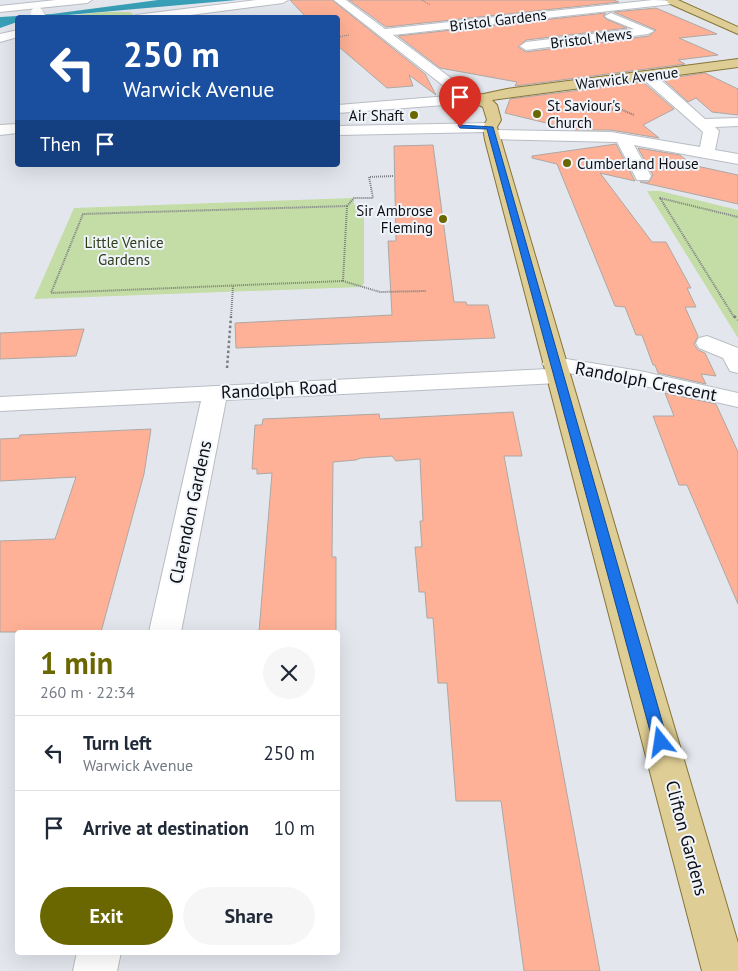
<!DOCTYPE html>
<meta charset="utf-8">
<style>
body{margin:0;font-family:"PT Sans",sans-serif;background:#f6f6f7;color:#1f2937;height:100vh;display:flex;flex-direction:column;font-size:19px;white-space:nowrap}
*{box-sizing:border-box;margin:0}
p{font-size:16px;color:#747a83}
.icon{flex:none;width:28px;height:28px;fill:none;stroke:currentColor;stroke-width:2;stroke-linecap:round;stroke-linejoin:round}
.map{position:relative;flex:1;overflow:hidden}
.side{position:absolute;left:15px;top:630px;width:325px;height:325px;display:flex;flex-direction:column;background:#fff;border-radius:5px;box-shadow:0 5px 20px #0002}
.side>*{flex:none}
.guide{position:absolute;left:15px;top:15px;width:325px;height:152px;border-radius:5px;box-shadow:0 5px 20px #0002;background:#1a4fa0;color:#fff;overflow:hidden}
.pin{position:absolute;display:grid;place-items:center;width:42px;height:42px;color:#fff;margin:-51px -21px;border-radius:50% 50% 50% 0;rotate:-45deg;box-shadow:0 0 5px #0007}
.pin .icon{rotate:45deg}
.me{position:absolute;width:55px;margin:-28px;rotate:345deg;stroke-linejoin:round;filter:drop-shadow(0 0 4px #0008)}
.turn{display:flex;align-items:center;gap:18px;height:105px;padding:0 25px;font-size:22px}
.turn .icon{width:65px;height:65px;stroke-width:2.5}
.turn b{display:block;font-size:35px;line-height:42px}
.then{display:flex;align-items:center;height:48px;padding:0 25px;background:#0003;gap:10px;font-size:19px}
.round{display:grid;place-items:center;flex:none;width:52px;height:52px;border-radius:26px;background:#f6f6f7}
.overview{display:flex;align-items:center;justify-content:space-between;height:85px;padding:0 25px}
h1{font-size:30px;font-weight:700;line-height:38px;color:#6b6700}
.cta{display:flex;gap:10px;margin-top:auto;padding:10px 25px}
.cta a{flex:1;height:58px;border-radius:30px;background:#6b6700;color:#fff;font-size:20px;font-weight:700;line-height:58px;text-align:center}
.cta a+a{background:#f6f6f7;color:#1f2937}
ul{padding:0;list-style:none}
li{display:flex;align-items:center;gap:15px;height:75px;padding:0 25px;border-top:1px solid #e0e1e3}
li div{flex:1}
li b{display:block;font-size:19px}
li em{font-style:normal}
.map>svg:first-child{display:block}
.green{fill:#c4dca5}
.water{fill:#389fb6}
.building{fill:#feb196;stroke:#aea7a4}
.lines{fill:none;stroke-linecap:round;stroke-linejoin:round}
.minor-casing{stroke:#b9bdc3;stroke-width:2}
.major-casing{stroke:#877438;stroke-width:2}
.path-far2{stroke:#7c7e82;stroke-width:1;stroke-dasharray:1 1;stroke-linecap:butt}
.path-far1{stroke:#7c7e82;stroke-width:2;stroke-dasharray:1 1;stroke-linecap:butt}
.path{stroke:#7c7e82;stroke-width:2.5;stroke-dasharray:2.5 2.5;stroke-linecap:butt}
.minor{fill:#fff;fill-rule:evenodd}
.major{fill:#decd94;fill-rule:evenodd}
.minor-bridge-casing{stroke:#b9bdc3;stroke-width:13;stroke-linecap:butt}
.minor-bridge{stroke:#fff;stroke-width:12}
.route{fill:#1a73e8;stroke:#114b97}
.poi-dot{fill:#6b6700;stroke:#f0f4fb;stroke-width:2}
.labels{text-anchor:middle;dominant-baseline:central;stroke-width:4;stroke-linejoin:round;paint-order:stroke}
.far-street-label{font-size:15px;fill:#0e0f11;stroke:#f0f4fb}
.far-poi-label{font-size:15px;fill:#0e0f11;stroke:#f0f4fb;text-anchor:start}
.far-park-label{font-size:15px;fill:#303e1a;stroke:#f0f4fb}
.street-label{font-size:18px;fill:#0e0f11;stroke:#f0f4fb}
</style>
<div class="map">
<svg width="738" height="971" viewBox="0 0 738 971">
<rect width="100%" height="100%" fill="#e3e7ed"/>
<path class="green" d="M 106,12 L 130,12 L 134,15 L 115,18 L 55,17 Z
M 647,191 L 660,191 L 738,210 L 738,338 Z
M 354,198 L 354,205 L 364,205 L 364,283 L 361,287 L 34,299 L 74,208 Z"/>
<path class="water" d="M 158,0 L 237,0 L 45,17 L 18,18 L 17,22 L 0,28 L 0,17 L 52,14 Z"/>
<path class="building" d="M 290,0 L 332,0 L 425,74 L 436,95 L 409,75 L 413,86 L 387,88 L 338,46 L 338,18 L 307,18 Z
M 349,0 L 614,0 L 619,2 L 386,27 Z
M 656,8 L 717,34 L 679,38 L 718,55 L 678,60 L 685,64 L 515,86 L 517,82 L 440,68 L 398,36 L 606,13 L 603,16 L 606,19 L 627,28 L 526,40 L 518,47 L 526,52 L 649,36 L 656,30 L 614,12 Z
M 705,73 L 738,89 L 738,115 L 712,112 L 696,98 L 688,102 L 663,79 Z
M 643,82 L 674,109 L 643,125 L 659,138 L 611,130 L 575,130 L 505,113 L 510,99 Z
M 616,144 L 635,181 L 600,173 L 652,242 L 666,242 L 691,288 L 687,288 L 696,307 L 685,307 L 698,336 L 694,344 L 698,350 L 705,353 L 716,376 L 701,374 L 706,384 L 658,373 L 655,365 L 653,365 L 642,335 L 636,335 L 625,307 L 615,306 L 557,164 L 532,158 L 532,156 Z
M 433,145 L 454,302 L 466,302 L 467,305 L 488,305 L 495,338 L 236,348 L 235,323 L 392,315 L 388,241 L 396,241 L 394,146 Z
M 638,148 L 680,155 L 692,165 L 738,175 L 738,204 L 640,182 L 649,182 L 653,175 Z
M 84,329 L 76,356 L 0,359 L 0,333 Z
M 665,393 L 716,404 L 738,452 L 738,604 L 687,485 L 679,485 L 653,416 L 674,416 Z
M 513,412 L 522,456 L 504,456 L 600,971 L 524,971 L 501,801 L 456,801 L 447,683 L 438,683 L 433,618 L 427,618 L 425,592 L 419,592 L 415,547 L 422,547 L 420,521 L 423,521 L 420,459 L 396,461 L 392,456 L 361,458 L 356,460 L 333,462 L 332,557 L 336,557 L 336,632 L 259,632 L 272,473 L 257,474 L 257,469 L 252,469 L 255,425 L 262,425 L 263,419 L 379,414 L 380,419 Z
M 151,429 L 144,474 L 101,632 L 0,632 L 0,541 L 55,539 L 76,477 L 0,481 L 0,439 L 19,438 L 20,435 Z"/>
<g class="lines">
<g class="minor-casing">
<path id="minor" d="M 56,0 L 92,0 L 87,3 L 0,12 L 0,6 Z
M 257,0 L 288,0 L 283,3 L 167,18 L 131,18 L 136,15 Z
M 334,0 L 346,0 L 385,29 L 653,0 L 677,1 L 672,4 L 393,35 L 459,84 L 484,96 L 486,99 L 484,102 L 338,113 L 338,105 L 460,95 L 449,90 Z
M 611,13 L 654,31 L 648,34 L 526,50 L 520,46 L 526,42 L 634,29 L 607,18 L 605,16 Z
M 18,30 L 18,37 L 0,42 L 0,34 Z
M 648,72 L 653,73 L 705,119 L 738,118 L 738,126 L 715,127 L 719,131 L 715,150 L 738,154 L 738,164 L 634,145 L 651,176 L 649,180 L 637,180 L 635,176 L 617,142 L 492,139 L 487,137 L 484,134 L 486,132 L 338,135 L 338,126 L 490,123 L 495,124 L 497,127 L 496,130 L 611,132 L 700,147 L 703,132 L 643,79 L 641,76 Z
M 18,124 L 18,133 L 0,135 L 0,125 Z
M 707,336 L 738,348 L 738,373 L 730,371 L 723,358 L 699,348 L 696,343 L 699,338 Z
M 554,357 L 640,371 L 738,393 L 738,407 L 640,385 L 568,373 L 570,376 L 566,381 L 558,383 L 226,400 L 181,632 L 149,632 L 201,401 L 0,411 L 0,397 L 548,369 L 542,364 L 546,359 Z
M 77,952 L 121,952 L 117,971 L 73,971 Z"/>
</g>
<g class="major-casing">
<path id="major" d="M 667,0 L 678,0 L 738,27 L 738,34 L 668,3 Z
M 738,59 L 738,67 L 492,100 L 497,105 L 501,120 L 497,127 L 501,140 L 738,943 L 738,971 L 702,971 L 485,140 L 483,127 L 487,120 L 483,107 L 479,105 L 471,108 L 464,104 L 474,96 L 507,89 Z"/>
</g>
<path class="path-far2" d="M 422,0 L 430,5
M 338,37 L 349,35"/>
<path class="path-far1" d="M 584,111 L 620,109 L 634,115
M 347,206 L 354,198 L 373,198 L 369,177 L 393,176
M 347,206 L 343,281 L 51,293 L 83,214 Z
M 343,281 L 380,292 L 426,291
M 231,317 L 233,286
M 734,317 L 660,198 L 738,217"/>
<path class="path" d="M 734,316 L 738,320
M 227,368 L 231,316"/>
<use href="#minor" class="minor"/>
<use href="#major" class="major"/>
<g class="minor-bridge-casing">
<path id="minor-bridge" d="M 37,13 L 40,18"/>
</g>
<use href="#minor-bridge" class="minor-bridge"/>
</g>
<path class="route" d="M 458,125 L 493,127 L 668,742 L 666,747 L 661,749 L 656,747 L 653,742 L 487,129 L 460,128 Z"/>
<g class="poi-dot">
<circle cx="537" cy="114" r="5"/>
<circle cx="414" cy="115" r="5"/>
<circle cx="567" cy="163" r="5"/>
<circle cx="443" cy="219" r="5"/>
</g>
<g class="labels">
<g class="far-street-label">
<text transform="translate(498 20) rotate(-7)">Bristol Gardens</text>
<text transform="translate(591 38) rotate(-7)">Bristol Mews</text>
<text transform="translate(627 78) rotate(-7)">Warwick Avenue</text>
</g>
<g class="far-poi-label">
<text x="547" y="105">St Saviour's<tspan x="547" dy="17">Church</tspan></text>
<text x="404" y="115" text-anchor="end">Air Shaft</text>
<text x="577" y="163">Cumberland House</text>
<text x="433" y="210" text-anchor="end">Sir Ambrose<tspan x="433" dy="17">Fleming</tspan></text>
</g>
<g class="far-park-label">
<text x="124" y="242">Little Venice<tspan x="124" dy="17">Gardens</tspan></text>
</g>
<g class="street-label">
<text transform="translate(646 381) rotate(11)">Randolph Crescent</text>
<text transform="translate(279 389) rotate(-3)">Randolph Road</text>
<text transform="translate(190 512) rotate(-78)">Clarendon Gardens</text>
<text transform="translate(687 838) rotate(75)">Clifton Gardens</text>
</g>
</g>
</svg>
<div class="pin" style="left:460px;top:127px;background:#d93025"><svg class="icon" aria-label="arrive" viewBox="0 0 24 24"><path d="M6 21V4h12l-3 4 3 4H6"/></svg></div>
<svg class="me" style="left:661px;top:742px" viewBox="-20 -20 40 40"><path d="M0-17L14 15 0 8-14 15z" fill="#1a73e8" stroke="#fff" stroke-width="4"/></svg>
<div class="guide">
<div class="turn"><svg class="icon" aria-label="left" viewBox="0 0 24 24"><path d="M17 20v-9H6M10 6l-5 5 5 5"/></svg><div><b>250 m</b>Warwick Avenue</div></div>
<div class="then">Then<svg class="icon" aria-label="arrive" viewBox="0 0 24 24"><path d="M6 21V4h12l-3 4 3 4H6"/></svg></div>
</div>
<section class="side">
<div class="overview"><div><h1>1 min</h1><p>260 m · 22:34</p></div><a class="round"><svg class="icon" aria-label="close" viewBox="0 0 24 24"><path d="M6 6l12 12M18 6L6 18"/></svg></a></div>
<ul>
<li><svg class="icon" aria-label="left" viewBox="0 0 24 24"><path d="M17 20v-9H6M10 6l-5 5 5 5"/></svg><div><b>Turn left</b><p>Warwick Avenue</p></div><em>250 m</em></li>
<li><svg class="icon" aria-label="arrive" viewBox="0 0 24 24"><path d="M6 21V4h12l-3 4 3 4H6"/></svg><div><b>Arrive at destination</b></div><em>10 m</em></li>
</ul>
<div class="cta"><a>Exit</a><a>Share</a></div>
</section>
</div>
